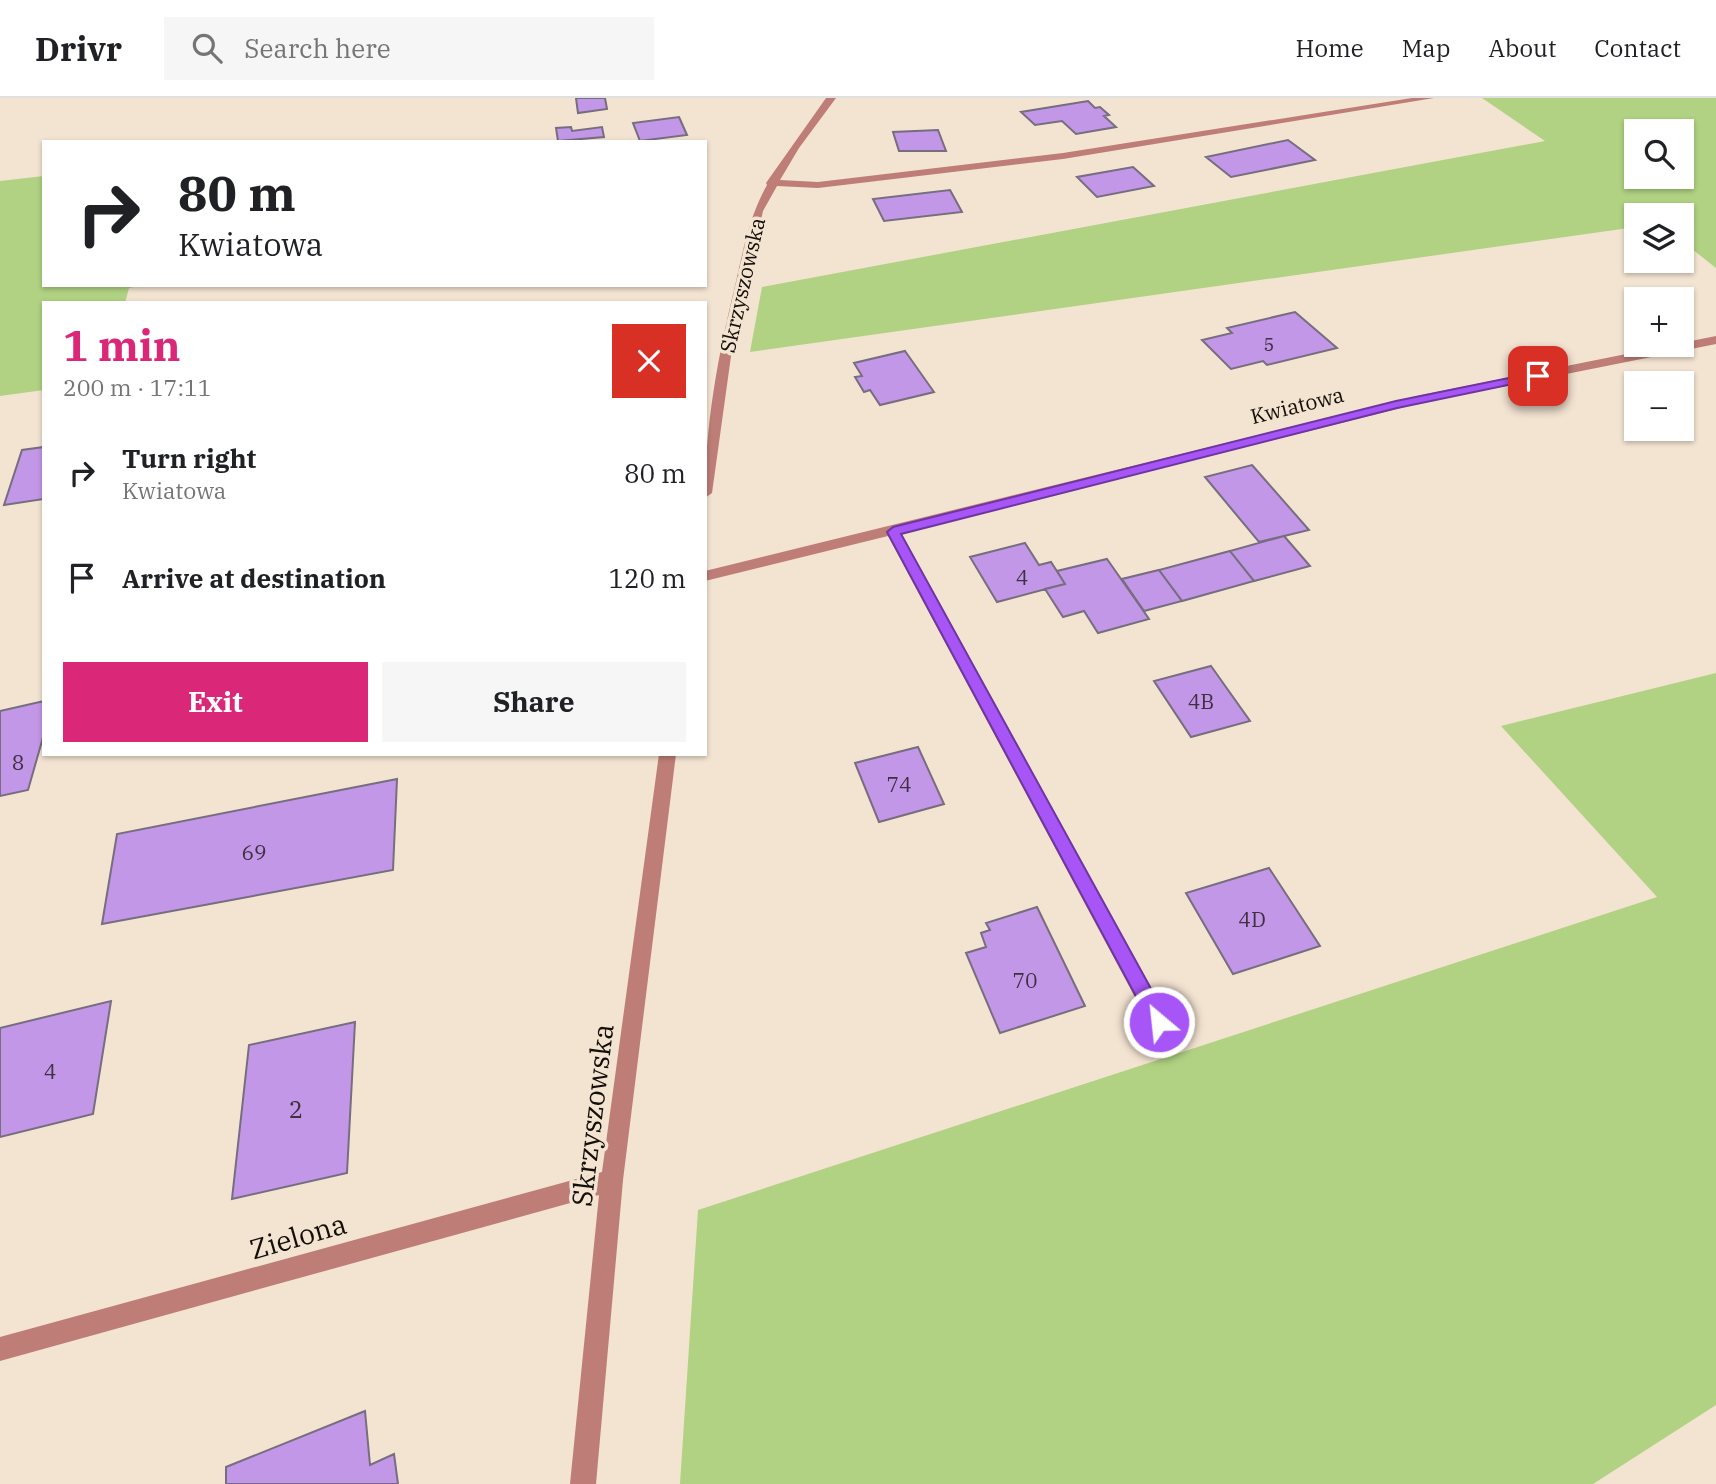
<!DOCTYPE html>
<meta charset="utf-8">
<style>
body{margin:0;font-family:"IBM Plex Serif",serif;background:#f6f6f6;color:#202124;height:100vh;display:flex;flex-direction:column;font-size:26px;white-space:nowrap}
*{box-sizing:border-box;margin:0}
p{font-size:23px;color:#757577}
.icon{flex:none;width:38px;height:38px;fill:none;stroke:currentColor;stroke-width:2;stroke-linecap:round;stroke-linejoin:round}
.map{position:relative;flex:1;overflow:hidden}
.details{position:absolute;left:42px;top:203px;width:665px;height:455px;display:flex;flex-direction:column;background:#fff;border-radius:0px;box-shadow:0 2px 5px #0004}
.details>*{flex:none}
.hud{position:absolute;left:42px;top:42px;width:665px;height:147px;border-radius:0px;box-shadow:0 2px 5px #0004;background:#fff;color:#202124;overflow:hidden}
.controls{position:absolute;left:1624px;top:21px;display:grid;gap:14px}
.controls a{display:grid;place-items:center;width:70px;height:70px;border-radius:0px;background:#fff;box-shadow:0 2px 5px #0004;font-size:35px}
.pin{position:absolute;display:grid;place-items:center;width:60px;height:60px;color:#fff;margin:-30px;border-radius:14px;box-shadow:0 4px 10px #0006}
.me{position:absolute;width:77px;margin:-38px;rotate:332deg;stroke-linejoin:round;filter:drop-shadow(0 0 5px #0008)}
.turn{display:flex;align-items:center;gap:24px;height:147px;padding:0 21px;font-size:32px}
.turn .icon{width:91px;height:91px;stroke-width:2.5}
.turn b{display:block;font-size:49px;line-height:60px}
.round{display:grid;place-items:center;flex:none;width:74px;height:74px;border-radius:0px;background:#f6f6f6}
.headline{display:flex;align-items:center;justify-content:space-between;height:119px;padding:0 21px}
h1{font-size:42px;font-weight:700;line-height:52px;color:#db2777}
.cta{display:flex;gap:14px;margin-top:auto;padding:14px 21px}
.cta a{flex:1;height:80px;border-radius:0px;background:#db2777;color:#fff;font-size:28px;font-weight:700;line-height:80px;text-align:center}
.cta a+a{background:#f6f6f6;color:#202124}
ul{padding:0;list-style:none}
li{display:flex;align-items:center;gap:21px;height:105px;padding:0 21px}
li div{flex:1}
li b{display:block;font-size:26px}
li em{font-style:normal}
header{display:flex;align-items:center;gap:42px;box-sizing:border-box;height:98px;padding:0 35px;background:#fff;border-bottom:2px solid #e0e0e0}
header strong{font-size:33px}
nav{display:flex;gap:38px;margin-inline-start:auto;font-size:24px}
.search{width:490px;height:63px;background:#f6f6f6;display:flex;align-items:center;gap:18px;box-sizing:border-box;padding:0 24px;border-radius:0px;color:#757577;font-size:26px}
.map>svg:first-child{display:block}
.green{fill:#b0d282;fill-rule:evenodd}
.building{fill:#c397e8;stroke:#766d7e;stroke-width:2}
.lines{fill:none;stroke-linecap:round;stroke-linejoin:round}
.minor{fill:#be7d76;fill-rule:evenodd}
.route{fill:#a855f7;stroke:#6d37a1;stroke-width:2}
.labels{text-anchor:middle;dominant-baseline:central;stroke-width:7;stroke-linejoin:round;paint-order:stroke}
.far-number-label{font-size:18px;fill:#3f3040}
.far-street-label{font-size:21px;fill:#130e08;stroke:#f3e3d1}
.number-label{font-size:21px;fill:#3f3040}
.near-number-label{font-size:24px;fill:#3f3040}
.near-street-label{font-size:28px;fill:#130e08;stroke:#f3e3d1}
</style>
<header>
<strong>Drivr</strong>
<div class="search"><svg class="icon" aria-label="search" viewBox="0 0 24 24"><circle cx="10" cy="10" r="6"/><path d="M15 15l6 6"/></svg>Search here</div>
<nav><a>Home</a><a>Map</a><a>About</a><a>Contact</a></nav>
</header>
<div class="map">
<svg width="1716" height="1386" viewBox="0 0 1716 1386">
<rect width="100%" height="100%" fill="#f3e3d1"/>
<path class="green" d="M 1482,0 L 1716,0 L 1716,170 L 1682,143 L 1682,117 L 1636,117 L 1636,129 L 750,254 L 762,189 L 1545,43 ZM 1636,33 L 1682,33 L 1682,79 L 1636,79 Z
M 44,78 L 44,187 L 143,187 L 129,190 L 125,205 L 44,205 L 44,292 L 0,298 L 0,83 Z
M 1716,575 L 1716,1307 L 1593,1386 L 680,1386 L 698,1112 L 1657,799 L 1501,628 Z"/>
<path class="building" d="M 576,0 L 605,0 L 607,11 L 578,15 Z
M 1088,3 L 1095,10 L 1100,9 L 1109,17 L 1104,18 L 1116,29 L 1076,36 L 1062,23 L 1035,27 L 1021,14 Z
M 679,19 L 687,37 L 640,43 L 633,25 Z
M 571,29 L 572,33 L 602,29 L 604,39 L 558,43 L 556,30 Z
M 938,32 L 946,53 L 899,53 L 893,34 Z
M 1288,42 L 1315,62 L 1231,79 L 1206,59 Z
M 1133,69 L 1154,88 L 1097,99 L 1077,79 Z
M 950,92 L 962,114 L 884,123 L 873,101 Z
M 1295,214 L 1337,250 L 1267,267 L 1263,263 L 1231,271 L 1202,242 L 1232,235 L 1227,230 Z
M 905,253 L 934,294 L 880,307 L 870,292 L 864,294 L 855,279 L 862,278 L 854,265 Z
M 44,349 L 44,401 L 4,407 L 22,352 Z
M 1252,367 L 1309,432 L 1259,444 L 1205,379 Z
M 1284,438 L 1310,468 L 1254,483 L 1230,453 Z
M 1025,445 L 1039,467 L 1051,464 L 1065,486 L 997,504 L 970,459 Z
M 1230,453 L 1254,483 L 1182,503 L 1159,472 Z
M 1107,461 L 1149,521 L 1098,535 L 1084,513 L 1063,519 L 1045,491 L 1065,486 L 1057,473 Z
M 1159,472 L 1182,503 L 1144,513 L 1122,481 Z
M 1211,568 L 1250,623 L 1191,639 L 1154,583 Z
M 44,603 L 44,636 L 28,692 L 0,698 L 0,613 Z
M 918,649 L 944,706 L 879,724 L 855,665 Z
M 397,681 L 393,772 L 102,826 L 117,736 Z
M 1269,770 L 1320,848 L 1233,876 L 1186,795 Z
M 1037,809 L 1085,908 L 1000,935 L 966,855 L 986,849 L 981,835 L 990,832 L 986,825 Z
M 111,903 L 93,1016 L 0,1039 L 0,930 Z
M 355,924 L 347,1075 L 232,1101 L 249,947 Z
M 365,1313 L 370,1367 L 394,1356 L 398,1386 L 226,1386 L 226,1369 Z"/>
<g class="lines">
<path class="minor" d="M 826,0 L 836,0 L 799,50 L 780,82 L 818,84 L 1063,55 L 1412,0 L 1434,0 L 1063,61 L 818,90 L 777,88 L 763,113 L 732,251 L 712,395 L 705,400 C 705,327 718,258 735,188 C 743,153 749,119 767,87 L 766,85 Z
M 1716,238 L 1716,246 L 1421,305 L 901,435 L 1166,917 L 1169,924 L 1166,931 L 1159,934 L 1152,931 L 888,438 L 705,483 L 705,473 L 1421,297 Z
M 659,656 L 676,656 L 623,1082 L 596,1386 L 570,1386 L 599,1097 L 0,1263 L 0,1239 L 602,1074 Z"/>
</g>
<path class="route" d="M 1538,274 L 1542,275 L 1542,280 L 1397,310 L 901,436 L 1166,918 L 1168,924 L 1166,930 L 1159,933 L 1153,930 L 887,434 L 893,429 L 1396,303 Z"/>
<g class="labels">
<g class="far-number-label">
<text x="1269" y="246">5</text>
</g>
<g class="far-street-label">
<text transform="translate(742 187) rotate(-77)">Skrzyszowska</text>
<text transform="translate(1297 307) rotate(-14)">Kwiatowa</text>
</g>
<g class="number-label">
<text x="1022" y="479">4</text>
<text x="1201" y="603">4B</text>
<text x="18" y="664">8</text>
<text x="899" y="686">74</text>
<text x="254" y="754">69</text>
<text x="1252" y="821">4D</text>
<text x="1025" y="882">70</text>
<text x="50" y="973">4</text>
</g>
<g class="near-number-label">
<text x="296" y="1011">2</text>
</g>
<g class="near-street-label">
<text transform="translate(592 1017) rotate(-83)">Skrzyszowska</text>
<text transform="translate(298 1138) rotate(-16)">Zielona</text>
</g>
</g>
</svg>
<div class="controls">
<a><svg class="icon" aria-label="search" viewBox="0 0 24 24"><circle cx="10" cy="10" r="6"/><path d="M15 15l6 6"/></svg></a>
<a><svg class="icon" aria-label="layers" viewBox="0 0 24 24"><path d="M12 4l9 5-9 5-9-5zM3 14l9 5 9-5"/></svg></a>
<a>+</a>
<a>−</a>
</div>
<div class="pin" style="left:1538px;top:278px;background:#d93025"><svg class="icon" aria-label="arrive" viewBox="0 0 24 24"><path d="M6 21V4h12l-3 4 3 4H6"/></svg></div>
<svg class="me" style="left:1159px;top:924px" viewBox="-20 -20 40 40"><circle r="17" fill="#a855f7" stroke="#fff" stroke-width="3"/><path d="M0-11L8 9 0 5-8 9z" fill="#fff"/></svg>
<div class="hud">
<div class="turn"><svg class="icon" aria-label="right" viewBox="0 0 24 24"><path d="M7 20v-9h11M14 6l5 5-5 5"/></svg><div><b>80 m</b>Kwiatowa</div></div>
</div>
<section class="details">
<div class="headline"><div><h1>1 min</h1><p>200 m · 17:11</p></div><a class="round" style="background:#d93025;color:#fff"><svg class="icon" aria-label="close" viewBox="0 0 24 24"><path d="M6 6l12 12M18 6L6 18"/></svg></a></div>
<ul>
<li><svg class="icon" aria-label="right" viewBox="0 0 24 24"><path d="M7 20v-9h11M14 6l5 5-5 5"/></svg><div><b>Turn right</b><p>Kwiatowa</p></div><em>80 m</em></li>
<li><svg class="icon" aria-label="arrive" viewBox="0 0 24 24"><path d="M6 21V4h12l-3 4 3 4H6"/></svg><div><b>Arrive at destination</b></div><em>120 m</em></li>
</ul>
<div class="cta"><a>Exit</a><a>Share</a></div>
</section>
</div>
